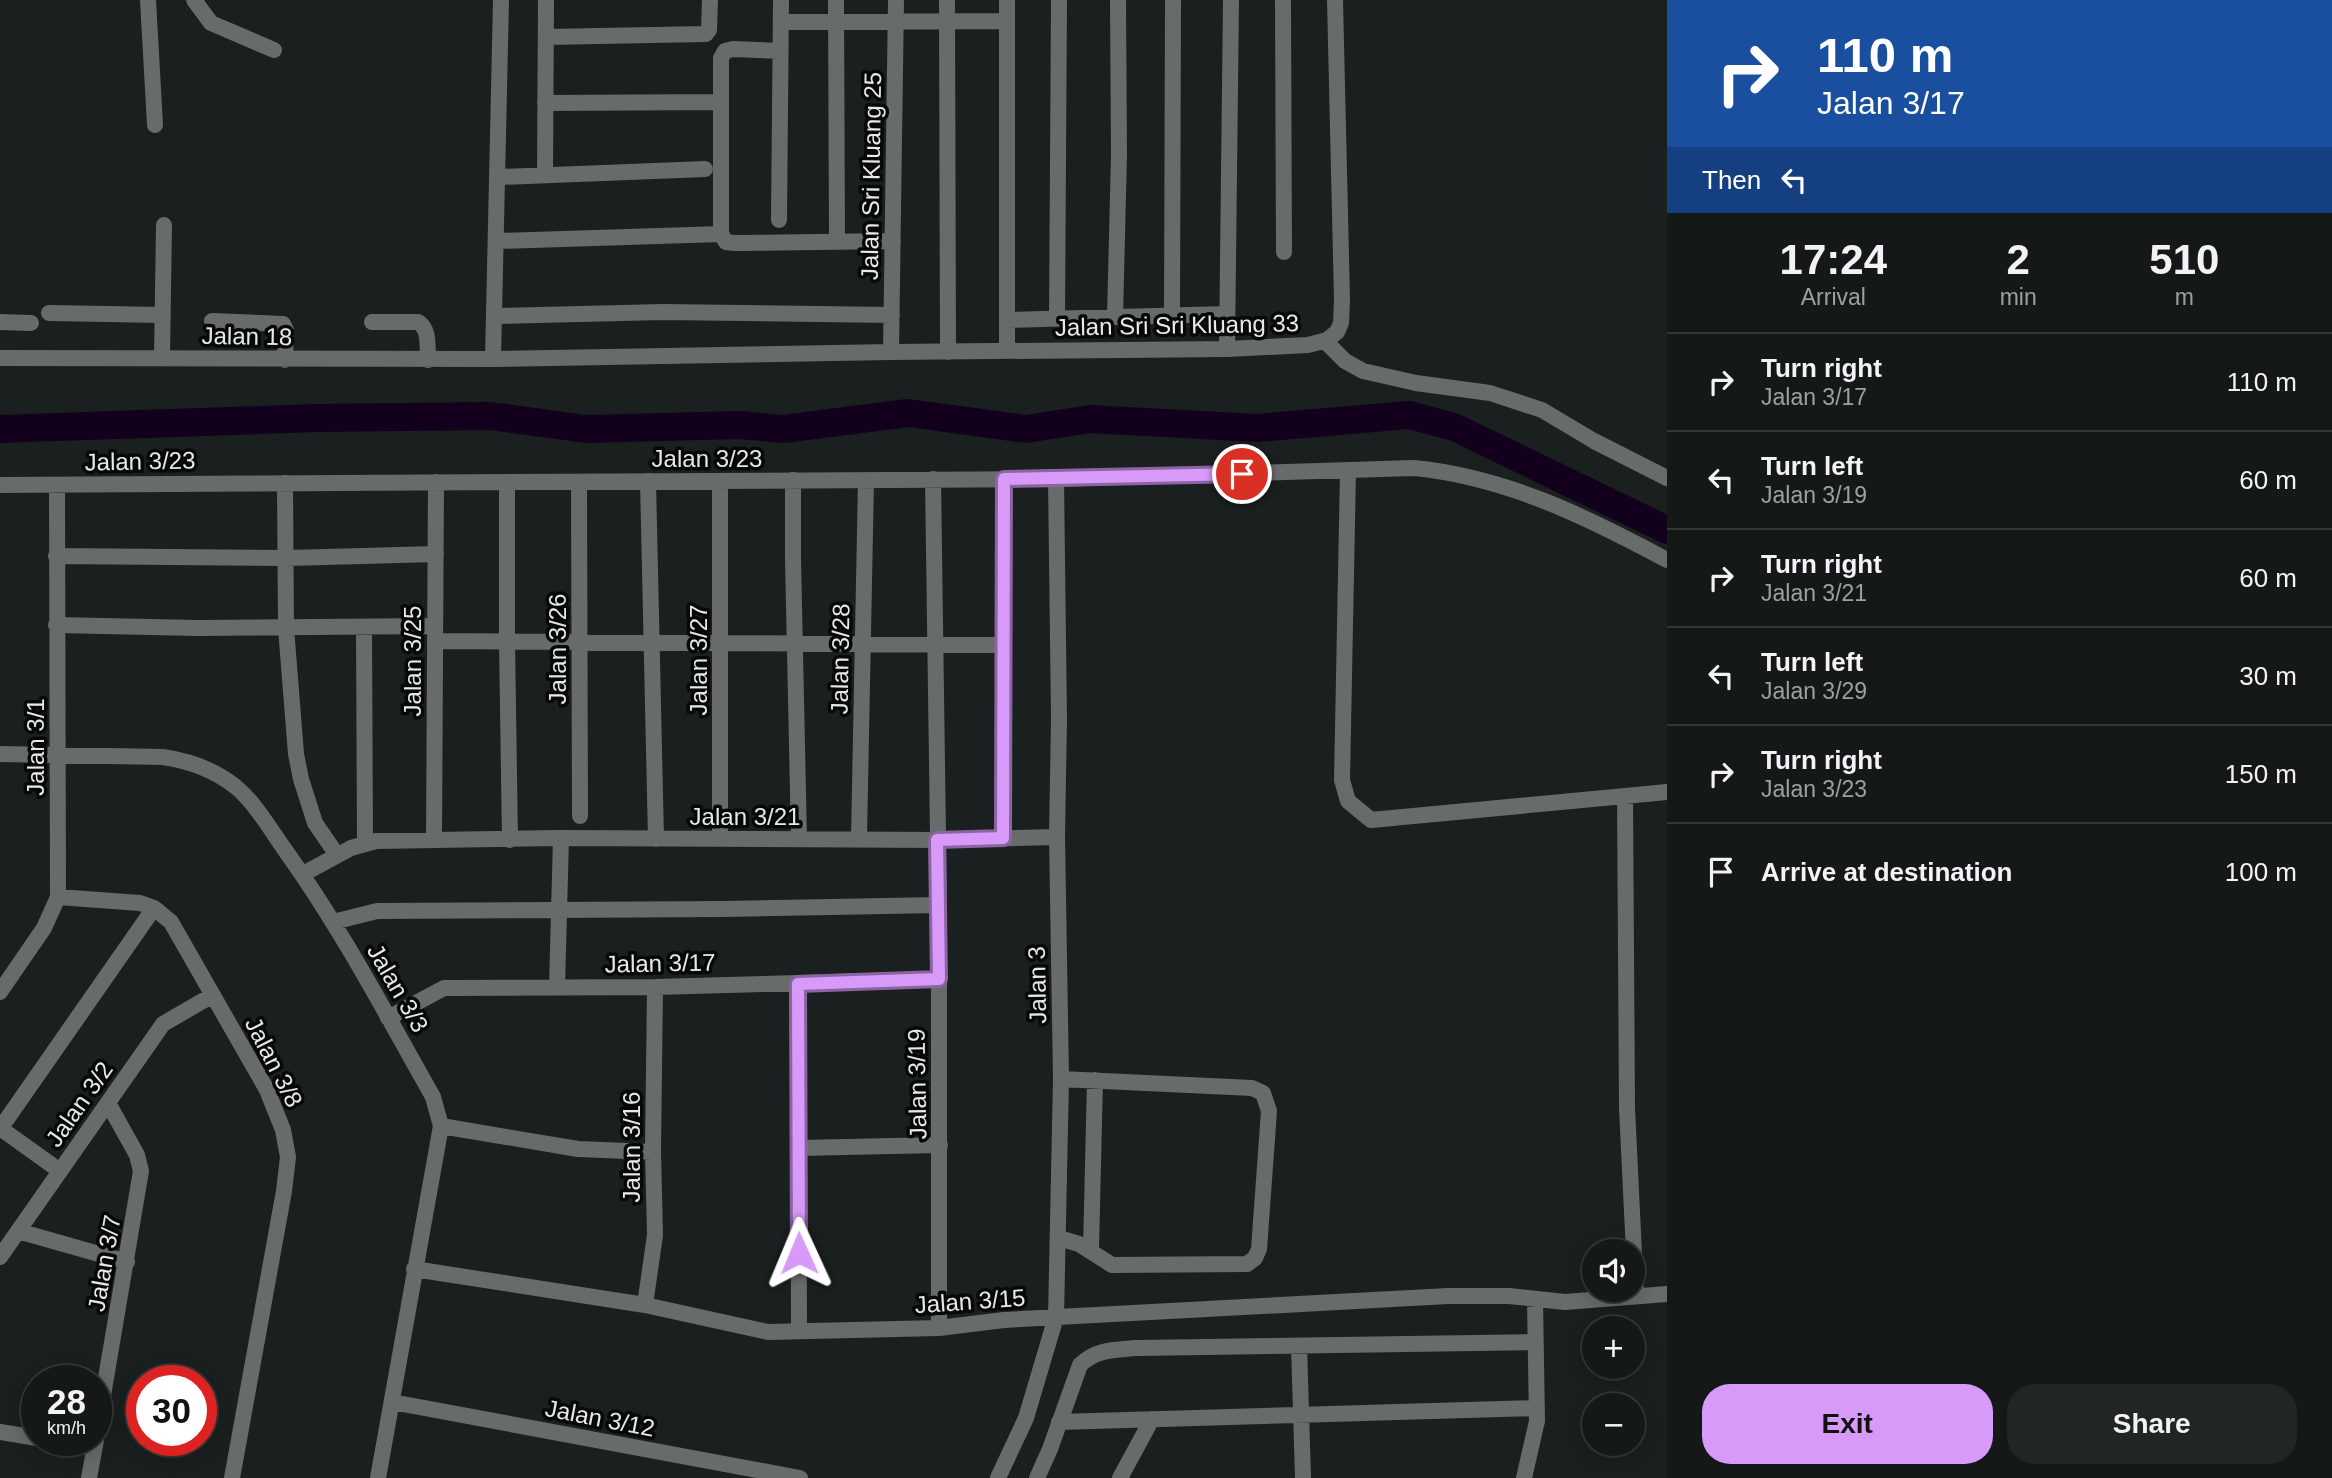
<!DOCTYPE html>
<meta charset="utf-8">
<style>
body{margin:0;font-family:Arial,sans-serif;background:#212524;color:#f1f3f6;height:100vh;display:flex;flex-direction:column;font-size:26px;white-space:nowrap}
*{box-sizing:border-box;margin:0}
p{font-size:23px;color:#9da0a1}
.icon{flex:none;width:38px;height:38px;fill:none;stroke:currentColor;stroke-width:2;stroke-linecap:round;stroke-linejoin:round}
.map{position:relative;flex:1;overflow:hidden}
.drawer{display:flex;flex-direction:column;background:#141817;width:665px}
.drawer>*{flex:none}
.guide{background:#1a4fa0;color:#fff;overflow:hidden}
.buttons{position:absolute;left:1582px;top:1239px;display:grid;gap:14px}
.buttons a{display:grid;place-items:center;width:63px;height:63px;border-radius:50%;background:#141817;box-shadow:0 4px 18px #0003,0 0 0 2px #333736;font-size:35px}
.speed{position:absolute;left:21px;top:1365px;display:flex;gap:14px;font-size:35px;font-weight:700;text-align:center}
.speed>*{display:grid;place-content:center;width:91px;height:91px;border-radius:50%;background:#141817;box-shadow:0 4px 18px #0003,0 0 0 2px #333736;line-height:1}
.speed small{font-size:18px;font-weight:400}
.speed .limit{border:10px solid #d22;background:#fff;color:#111}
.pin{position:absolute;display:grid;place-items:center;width:60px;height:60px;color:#fff;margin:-30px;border:4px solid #fff;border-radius:50%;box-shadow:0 2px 7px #0007}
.me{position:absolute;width:77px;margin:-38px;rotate:359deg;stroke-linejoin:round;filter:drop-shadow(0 0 5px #0008)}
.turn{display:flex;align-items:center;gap:24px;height:147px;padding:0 35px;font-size:32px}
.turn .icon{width:91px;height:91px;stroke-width:2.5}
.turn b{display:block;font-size:49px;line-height:60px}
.then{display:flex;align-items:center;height:66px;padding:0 35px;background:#0003;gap:14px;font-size:26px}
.eta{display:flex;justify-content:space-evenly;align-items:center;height:119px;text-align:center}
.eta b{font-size:42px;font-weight:800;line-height:49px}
.primary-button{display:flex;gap:14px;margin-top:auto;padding:14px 35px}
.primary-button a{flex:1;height:80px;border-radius:28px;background:#d89af8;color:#111;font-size:28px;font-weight:800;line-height:80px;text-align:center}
.primary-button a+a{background:#212524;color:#f1f3f6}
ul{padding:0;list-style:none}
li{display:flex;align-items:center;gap:21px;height:98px;padding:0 35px;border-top:2px solid #333736}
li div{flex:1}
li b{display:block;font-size:26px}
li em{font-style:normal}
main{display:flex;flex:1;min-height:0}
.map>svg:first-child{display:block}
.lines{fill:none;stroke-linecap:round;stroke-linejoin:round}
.river{stroke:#12001c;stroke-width:28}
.minor{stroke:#676b6a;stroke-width:16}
.route-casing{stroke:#8c64a1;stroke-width:18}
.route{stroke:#d89af8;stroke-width:12}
.labels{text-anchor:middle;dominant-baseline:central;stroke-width:7;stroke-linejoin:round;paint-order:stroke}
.street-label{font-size:24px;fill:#e5e9e8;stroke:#070909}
</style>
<main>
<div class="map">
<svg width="1667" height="1478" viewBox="0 0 1667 1478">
<rect width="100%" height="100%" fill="#1a201f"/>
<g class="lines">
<path class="river" d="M 0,429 L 317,418 L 490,416 L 586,429 L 740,425 L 783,429 L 908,413 L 1026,429 L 1090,419 L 1257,428 L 1409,415 L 1454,427 L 1667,530"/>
<path class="minor" d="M 148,0 L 155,125
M 194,0 L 211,23 L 274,50
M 836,0 L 837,242
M 947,0 L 948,352
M 1007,0 L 1007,351
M 1283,0 L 1284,252
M 781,22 L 1007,21
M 546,37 L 706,34 L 709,30 L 710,0
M 780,51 L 733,49 L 725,51 L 721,58 L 721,234 L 726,242 L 735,243 L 893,241
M 545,103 L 721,102
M 545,175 L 546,0
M 499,177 L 705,169
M 779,220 L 781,0
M 497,241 L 721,234
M 49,313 L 163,315
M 1172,315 L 1173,0
M 496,316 L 663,312 L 892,315
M 1115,317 L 1119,155 L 1118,0
M 1057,319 L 1059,0
M 1007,320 L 1227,314
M 212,321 L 283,324 L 286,330 L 285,360
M 0,322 L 31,323
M 372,322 L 418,322 C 430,329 427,347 428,360
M 1325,341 L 1345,361 L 1363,371 L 1416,383 L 1490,393 L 1542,410 L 1594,441 L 1667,478
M 1227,349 L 1231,0
M 891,352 L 896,0
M 0,358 L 493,359 L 891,352 L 1227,349 L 1308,345 L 1327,340 L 1337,332 L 1341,323 L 1342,299 L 1335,0
M 162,358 L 164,225
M 493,359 L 501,0
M 1348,471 L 1342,780 L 1348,801 L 1371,820 L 1625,796
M 933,479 L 939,905 L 939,1328
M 793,480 L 793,559 L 799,839
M 648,481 L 656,839
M 720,481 L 720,839
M 507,482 L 507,642 L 510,840
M 579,482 L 580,816
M 285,483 L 286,628 L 296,754 L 301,779 L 315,823 L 337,855
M 0,485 L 1056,479 L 1414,468 C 1506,477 1587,517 1667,560
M 56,556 L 287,558 L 436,554
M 56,625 L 198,628 L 435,626
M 364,627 L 365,843
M 435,641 L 1002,645
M 0,754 L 163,757 C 190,761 215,770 236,787 C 256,804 270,829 285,850 C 341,928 386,1014 433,1097 L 441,1126 L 378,1478
M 859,838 L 866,480
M 1003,838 L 1004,479
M 434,840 L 436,482
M 303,874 L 351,848 L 376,841 L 561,838 L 938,840 L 1057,837
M 58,897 L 140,903 L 154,908 L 171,922 L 267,1090 L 283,1130 L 288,1157 L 284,1191 L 232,1478
M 333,922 L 377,911 L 723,909 L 939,905
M 798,984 L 799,1331
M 557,987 L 561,838
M 0,992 L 44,928 L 58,897 L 57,485
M 388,1018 L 444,988 L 655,987 L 939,979
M 441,1126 L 578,1149 L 653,1152
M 0,1128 L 60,1171
M 0,1129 L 154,908
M 798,1148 L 940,1145
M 18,1231 L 127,1262
M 1059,1238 L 1079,1244 L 1112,1265 L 1247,1264 L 1255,1258 L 1259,1249 L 1269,1111 L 1263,1093 L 1252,1088 L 1061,1079
M 1091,1250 L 1095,1080
M 0,1257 L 163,1024 L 213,995
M 414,1269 L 645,1305 L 768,1332 L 939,1328 L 1004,1320 L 1448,1296 L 1509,1296 L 1565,1302 L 1667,1294
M 1636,1295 L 1627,1108 L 1625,796 L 1667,792
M 645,1305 L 655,1235 L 653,1152 L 655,987
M 1299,1346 L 1303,1478
M 392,1402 L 800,1478
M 1059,1422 L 1537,1408
M 0,1432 L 37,1438
M 96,1437 L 141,1171 L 137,1155 L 108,1103
M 49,1440 L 94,1448
M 89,1478 L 96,1440
M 998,1478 L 1026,1418 L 1056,1317 L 1061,1079 L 1057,837 L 1059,719 L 1056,479
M 1037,1478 L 1050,1449 L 1080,1365 C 1096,1349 1115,1350 1136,1348 L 1535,1342
M 1120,1478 L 1152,1419
M 1524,1478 L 1537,1421 L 1535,1300"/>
</g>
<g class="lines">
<g class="route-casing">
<path id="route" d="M 799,1253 L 798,984 L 939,979 L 937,840 L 1003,838 L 1004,479 L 1242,474"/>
</g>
<use href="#route" class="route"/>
</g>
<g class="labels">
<g class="street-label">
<text transform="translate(871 176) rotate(-89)">Jalan Sri Kluang 25</text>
<text transform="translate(1177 325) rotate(-1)">Jalan Sri Sri Kluang 33</text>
<text transform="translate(247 336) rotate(1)">Jalan 18</text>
<text x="707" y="458">Jalan 3/23</text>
<text transform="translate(140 461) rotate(-1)">Jalan 3/23</text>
<text transform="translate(557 649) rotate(-90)">Jalan 3/26</text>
<text transform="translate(840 659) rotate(-89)">Jalan 3/28</text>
<text transform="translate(698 660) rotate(-90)">Jalan 3/27</text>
<text transform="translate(412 661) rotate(-90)">Jalan 3/25</text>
<text transform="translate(35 747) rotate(-90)">Jalan 3/1</text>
<text x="745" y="816">Jalan 3/21</text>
<text transform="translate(660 963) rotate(-1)">Jalan 3/17</text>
<text transform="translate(1037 985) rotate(-91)">Jalan 3</text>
<text transform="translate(398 988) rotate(60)">Jalan 3/3</text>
<text transform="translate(274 1062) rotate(63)">Jalan 3/8</text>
<text transform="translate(917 1084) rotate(-91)">Jalan 3/19</text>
<text transform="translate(79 1104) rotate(-55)">Jalan 3/2</text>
<text transform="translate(631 1147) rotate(-90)">Jalan 3/16</text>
<text transform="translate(104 1263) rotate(-80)">Jalan 3/7</text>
<text transform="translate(970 1301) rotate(-4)">Jalan 3/15</text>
<text transform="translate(600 1418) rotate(11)">Jalan 3/12</text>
</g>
</g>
</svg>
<div class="buttons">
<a><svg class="icon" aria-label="sound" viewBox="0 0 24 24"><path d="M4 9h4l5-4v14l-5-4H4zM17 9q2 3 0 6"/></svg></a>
<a>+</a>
<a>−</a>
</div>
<div class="speed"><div>28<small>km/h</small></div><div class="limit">30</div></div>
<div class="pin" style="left:1242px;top:474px;background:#d93025"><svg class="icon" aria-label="arrive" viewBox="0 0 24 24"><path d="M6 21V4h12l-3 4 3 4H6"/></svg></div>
<svg class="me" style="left:799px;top:1253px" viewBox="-20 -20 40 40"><path d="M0-17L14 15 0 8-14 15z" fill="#d89af8" stroke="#fff" stroke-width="4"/></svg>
</div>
<section class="drawer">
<div class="guide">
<div class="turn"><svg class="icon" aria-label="right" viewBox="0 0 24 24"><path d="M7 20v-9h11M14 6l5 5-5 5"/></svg><div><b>110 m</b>Jalan 3/17</div></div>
<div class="then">Then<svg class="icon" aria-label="left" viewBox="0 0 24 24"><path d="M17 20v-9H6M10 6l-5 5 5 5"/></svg></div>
</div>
<div class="eta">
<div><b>17:24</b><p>Arrival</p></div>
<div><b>2</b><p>min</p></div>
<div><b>510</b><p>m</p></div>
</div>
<ul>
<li><svg class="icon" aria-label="right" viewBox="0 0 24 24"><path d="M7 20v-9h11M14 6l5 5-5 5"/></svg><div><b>Turn right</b><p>Jalan 3/17</p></div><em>110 m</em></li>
<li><svg class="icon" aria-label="left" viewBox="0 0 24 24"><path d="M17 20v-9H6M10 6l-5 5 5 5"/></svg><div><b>Turn left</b><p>Jalan 3/19</p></div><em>60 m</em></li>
<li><svg class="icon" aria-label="right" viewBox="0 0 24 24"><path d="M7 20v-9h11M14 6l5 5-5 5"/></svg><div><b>Turn right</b><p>Jalan 3/21</p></div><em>60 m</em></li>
<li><svg class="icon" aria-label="left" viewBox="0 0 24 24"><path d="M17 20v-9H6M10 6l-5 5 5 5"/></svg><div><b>Turn left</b><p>Jalan 3/29</p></div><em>30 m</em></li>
<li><svg class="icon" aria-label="right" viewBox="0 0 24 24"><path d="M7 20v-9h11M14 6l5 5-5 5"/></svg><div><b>Turn right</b><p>Jalan 3/23</p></div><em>150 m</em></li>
<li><svg class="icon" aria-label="arrive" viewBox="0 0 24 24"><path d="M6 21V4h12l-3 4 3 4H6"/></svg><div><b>Arrive at destination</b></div><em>100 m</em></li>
</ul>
<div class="primary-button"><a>Exit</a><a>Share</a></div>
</section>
</main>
